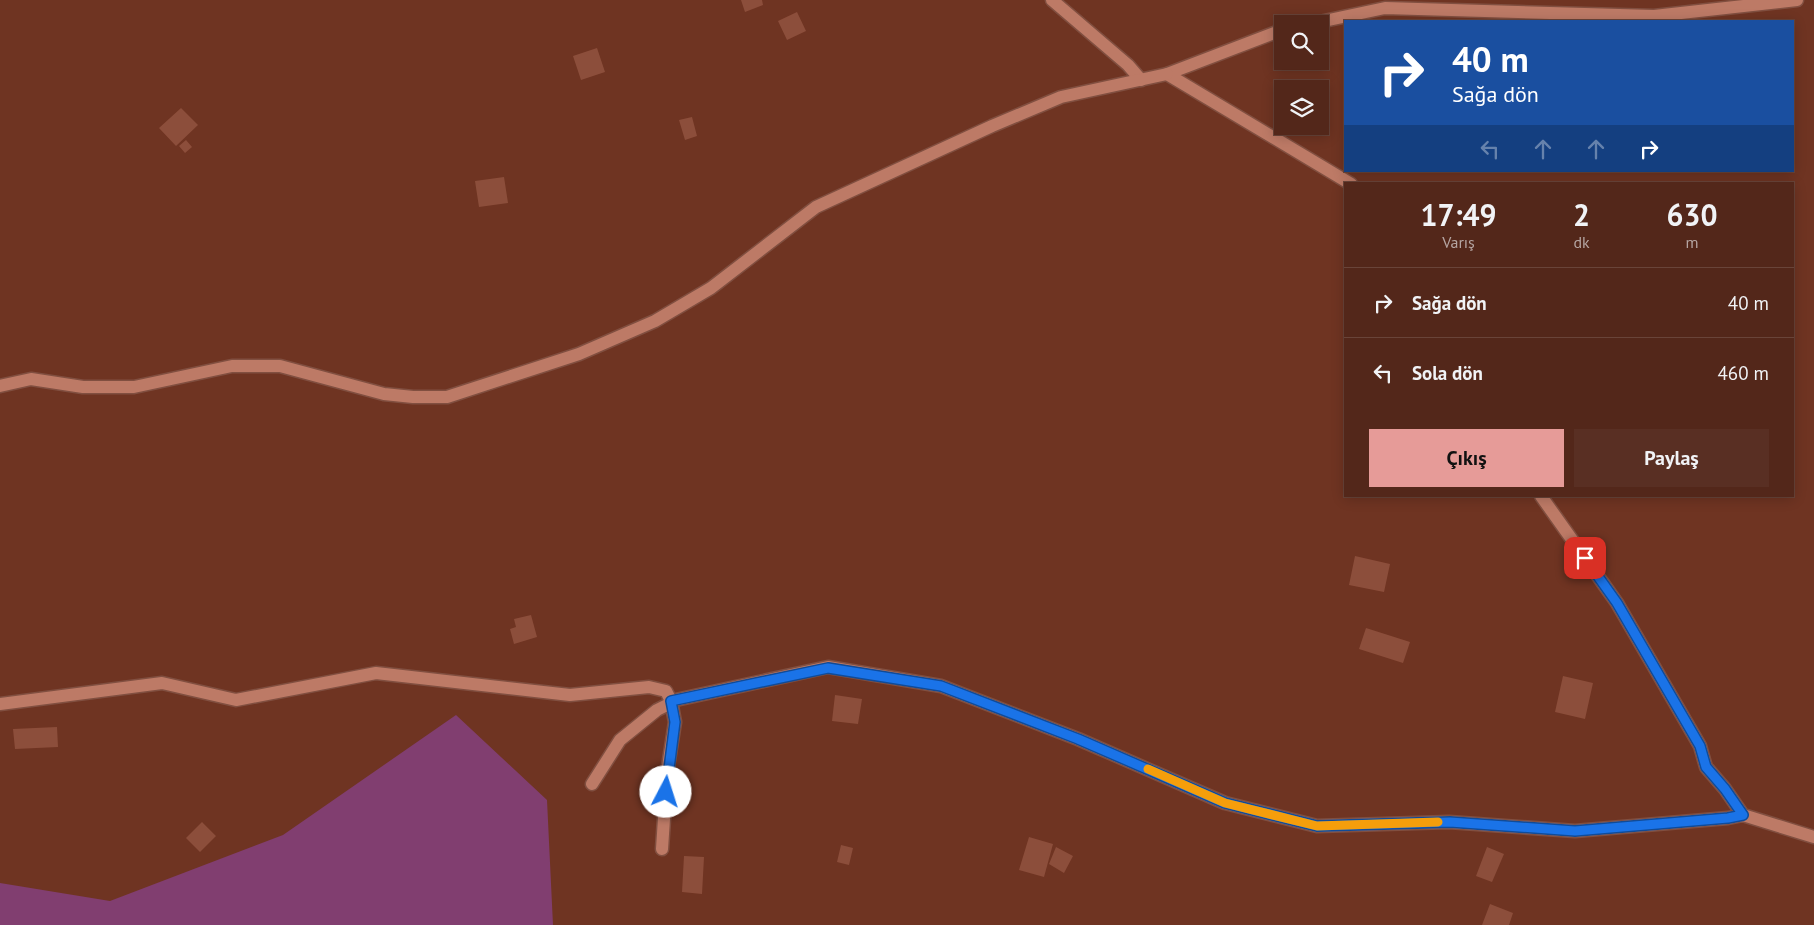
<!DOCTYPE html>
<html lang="tr">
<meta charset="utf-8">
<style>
body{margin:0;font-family:"PT Sans",sans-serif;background:#592f23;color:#f1f3f6;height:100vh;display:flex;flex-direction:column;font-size:19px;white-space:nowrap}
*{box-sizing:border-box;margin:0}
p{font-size:16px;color:#b5a5a2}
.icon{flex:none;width:28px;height:28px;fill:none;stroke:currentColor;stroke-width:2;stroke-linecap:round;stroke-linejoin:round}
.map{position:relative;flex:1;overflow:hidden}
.sheet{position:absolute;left:1344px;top:182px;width:450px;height:315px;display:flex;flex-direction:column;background:#53271a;border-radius:0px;box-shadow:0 2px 12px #0003,0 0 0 1px #694439}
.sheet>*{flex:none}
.top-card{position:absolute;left:1344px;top:20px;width:450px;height:152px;border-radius:0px;box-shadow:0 2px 12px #0003,0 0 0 1px #694439;background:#1a4fa0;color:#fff;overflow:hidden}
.controls{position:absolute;left:1274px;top:15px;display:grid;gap:10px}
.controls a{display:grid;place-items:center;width:55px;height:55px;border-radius:0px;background:#53271a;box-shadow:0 2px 12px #0003,0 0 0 1px #694439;font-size:25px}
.pin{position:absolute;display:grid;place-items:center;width:42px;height:42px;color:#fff;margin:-21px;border-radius:10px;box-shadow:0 2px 8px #0006}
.me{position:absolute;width:55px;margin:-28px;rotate:5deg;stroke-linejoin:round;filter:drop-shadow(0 0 4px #0008)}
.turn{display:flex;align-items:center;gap:18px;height:105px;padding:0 25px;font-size:22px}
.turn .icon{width:65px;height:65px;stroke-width:2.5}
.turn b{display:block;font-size:35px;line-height:42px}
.lanes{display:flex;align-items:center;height:48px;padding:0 25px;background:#0003;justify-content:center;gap:25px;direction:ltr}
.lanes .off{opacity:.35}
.eta{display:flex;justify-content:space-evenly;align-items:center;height:85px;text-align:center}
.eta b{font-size:30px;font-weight:700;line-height:35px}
.primary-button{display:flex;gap:10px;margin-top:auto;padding:10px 25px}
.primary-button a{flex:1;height:58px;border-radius:0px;background:#e69b98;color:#111;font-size:20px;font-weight:700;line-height:58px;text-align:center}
.primary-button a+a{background:#592f23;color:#f1f3f6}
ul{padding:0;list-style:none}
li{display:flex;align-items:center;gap:15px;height:70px;padding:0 25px;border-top:1px solid #694439}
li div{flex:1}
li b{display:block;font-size:19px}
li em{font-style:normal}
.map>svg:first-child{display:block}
.green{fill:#813e70}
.building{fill:#8c4e3b}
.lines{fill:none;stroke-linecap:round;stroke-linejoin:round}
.minor-casing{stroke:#814f40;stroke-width:15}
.tertiary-casing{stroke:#814f40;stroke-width:15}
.minor{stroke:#bd7a66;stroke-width:12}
.tertiary{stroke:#bd7a66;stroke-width:12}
.route-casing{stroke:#114b97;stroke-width:12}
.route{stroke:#1a73e8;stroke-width:9}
.slow{stroke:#f59e0b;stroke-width:9}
</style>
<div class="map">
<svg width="1814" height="925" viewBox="0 0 1814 925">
<rect width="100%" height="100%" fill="#6f3422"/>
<path class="green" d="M 456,715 L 547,800 L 553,925 L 0,925 L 0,883 L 110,901 L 283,835 Z"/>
<path class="building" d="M 741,0 L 762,0 L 763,5 L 745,12 Z
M 797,12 L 806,31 L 787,40 L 778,21 Z
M 597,48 L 605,72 L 581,80 L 573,56 Z
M 181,108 L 198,125 L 176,146 L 159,128 Z
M 692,117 L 697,136 L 685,140 L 679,120 Z
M 186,140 L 192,147 L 185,153 L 179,146 Z
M 504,177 L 508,203 L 479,207 L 475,181 Z
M 1355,556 L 1390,564 L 1384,592 L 1349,585 Z
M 531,615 L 537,637 L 514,644 L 510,629 L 516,627 L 514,619 Z
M 1366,628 L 1410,642 L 1403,663 L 1359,649 Z
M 1563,676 L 1593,683 L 1585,719 L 1555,712 Z
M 835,695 L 862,699 L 858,724 L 832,721 Z
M 57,727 L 58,747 L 15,749 L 13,729 Z
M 202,822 L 216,836 L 200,852 L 186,838 Z
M 1029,837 L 1053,844 L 1044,877 L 1019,870 Z
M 841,845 L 853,848 L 849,865 L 837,862 Z
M 1056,847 L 1073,856 L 1064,873 L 1049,864 Z
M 1487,847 L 1504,854 L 1492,882 L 1476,876 Z
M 684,856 L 704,857 L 702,894 L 682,892 Z
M 1490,904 L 1513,913 L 1509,925 L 1482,925 Z"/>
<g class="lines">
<g class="minor-casing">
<path id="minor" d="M 1052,0 L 1128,65 L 1141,80
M 1310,24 L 1385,8 L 1654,16 L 1797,0
M 1167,74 L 1351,184
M 1167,74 L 1282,30
M 1541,496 L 1617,603 L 1700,746 L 1706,767 L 1725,789 L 1743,815 L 1814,837
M 592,784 L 620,740 L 657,710 L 671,703
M 662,849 L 667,773 L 675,722 L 671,701 L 828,667 L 941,686 L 1078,739 L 1225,803 L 1317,826 L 1449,822 L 1575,831 L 1728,818 L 1743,815"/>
</g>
<g class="tertiary-casing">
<path id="tertiary" d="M 0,386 L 31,379 L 83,387 L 134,387 L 232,366 L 280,366 L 384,394 L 413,397 L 447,397 L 579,354 L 655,321 L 711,288 L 816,207 L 992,126 L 1061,97 L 1167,74
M 0,704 L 162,683 L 236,700 L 376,673 L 570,695 L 649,687 L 666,691 L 671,701"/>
</g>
<use href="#minor" class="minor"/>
<use href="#tertiary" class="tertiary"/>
</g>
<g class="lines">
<g class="route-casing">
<path id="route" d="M 666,792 L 675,722 L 671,701 L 828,668 L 941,686 L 1078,739 L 1225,803 L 1317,826 L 1450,822 L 1575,831 L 1728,818 L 1743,815 L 1725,789 L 1706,767 L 1700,746 L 1617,603 L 1585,558"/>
</g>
<use href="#route" class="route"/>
<path class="slow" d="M 1148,769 L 1225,803 L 1317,826 L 1438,822"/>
</g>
</svg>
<div class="controls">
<a><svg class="icon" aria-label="search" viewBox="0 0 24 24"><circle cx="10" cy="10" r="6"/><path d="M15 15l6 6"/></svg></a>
<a><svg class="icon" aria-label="layers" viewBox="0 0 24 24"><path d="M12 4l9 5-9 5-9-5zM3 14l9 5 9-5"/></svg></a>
</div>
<div class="pin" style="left:1585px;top:558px;background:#d93025"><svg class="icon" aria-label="arrive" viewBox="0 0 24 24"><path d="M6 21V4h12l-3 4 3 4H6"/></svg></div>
<svg class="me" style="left:666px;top:792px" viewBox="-20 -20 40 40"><circle r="19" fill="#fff"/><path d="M0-13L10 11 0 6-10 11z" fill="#1a73e8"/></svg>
<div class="top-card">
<div class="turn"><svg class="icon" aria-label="right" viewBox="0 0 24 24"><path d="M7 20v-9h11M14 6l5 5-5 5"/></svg><div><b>40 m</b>Sağa dön</div></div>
<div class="lanes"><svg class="icon off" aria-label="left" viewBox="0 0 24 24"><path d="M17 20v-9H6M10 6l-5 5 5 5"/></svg><svg class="icon off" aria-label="ahead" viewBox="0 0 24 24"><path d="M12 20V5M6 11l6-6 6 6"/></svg><svg class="icon off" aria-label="ahead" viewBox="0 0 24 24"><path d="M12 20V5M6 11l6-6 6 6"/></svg><svg class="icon" aria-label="right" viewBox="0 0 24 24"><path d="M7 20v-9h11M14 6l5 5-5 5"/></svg></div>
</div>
<section class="sheet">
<div class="eta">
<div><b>17:49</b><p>Varış</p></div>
<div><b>2</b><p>dk</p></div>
<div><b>630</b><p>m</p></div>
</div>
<ul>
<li><svg class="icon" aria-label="right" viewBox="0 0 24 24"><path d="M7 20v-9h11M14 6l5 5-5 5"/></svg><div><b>Sağa dön</b></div><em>40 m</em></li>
<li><svg class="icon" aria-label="left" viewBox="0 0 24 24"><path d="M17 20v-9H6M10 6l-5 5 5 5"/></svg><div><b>Sola dön</b></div><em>460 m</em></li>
</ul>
<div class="primary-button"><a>Çıkış</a><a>Paylaş</a></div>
</section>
</div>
